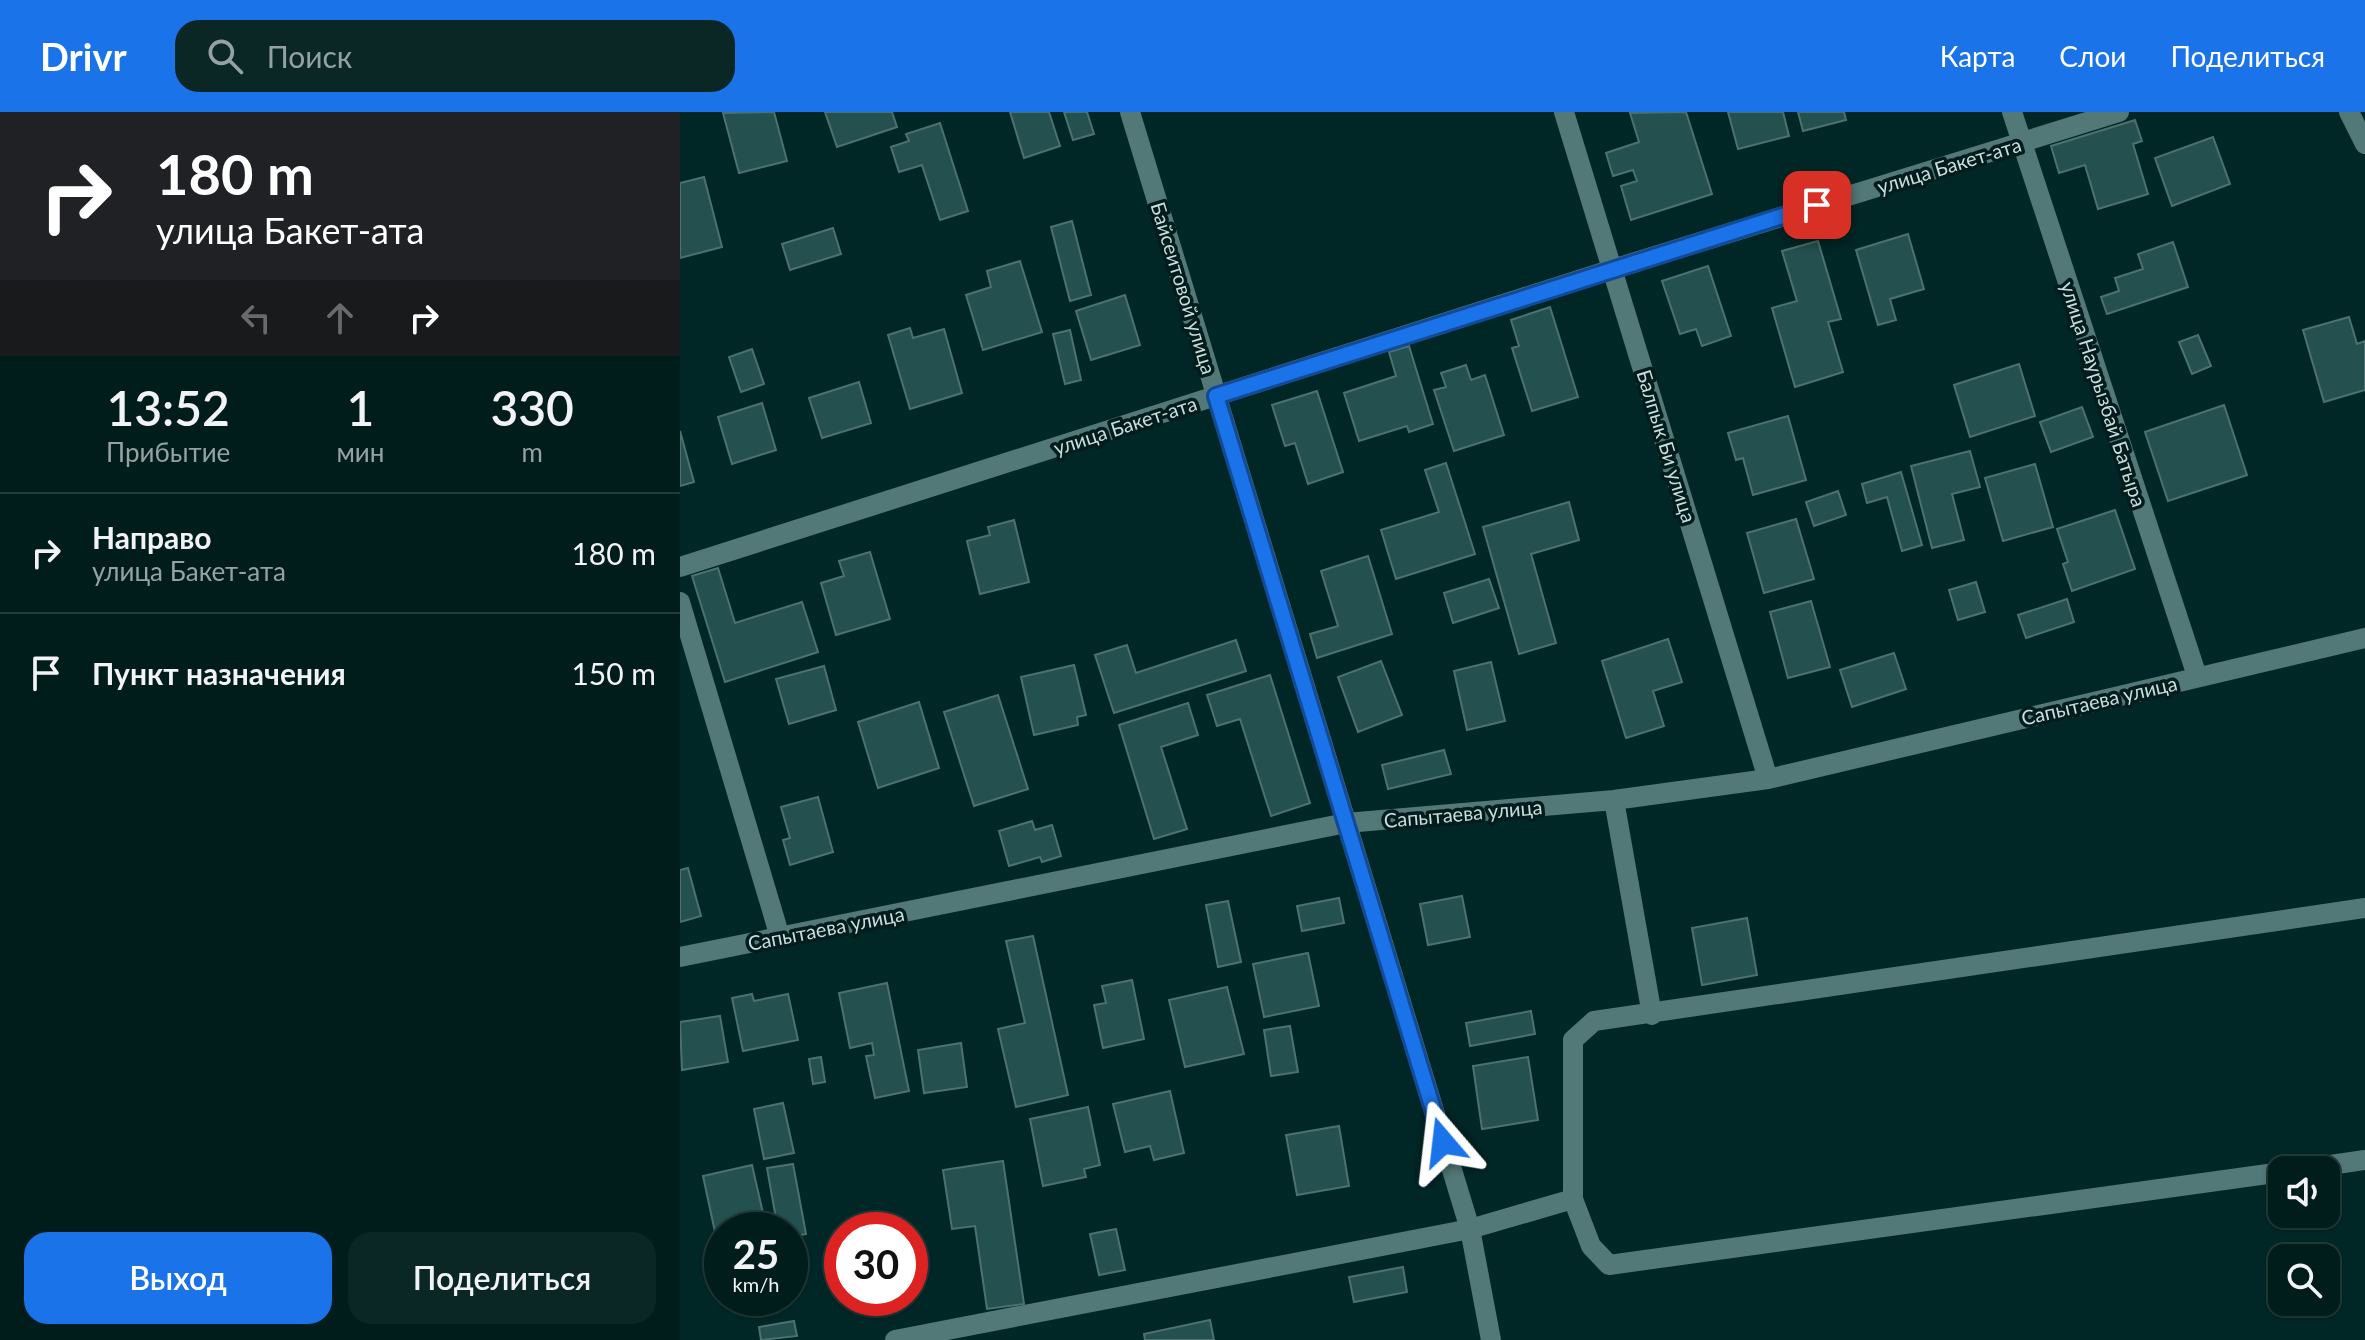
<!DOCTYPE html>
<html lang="ru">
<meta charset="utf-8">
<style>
body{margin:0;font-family:Lato,sans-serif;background:#0a2625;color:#f1f3f6;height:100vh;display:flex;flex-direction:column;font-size:30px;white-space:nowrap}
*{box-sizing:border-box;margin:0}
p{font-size:26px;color:#95a2a3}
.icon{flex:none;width:44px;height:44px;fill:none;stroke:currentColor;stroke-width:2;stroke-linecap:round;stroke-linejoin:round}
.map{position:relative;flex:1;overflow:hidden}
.sheet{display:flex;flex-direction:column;background:#001d1c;width:680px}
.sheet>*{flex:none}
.banner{background:#202124;color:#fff;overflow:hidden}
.fabs{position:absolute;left:1588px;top:1044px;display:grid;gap:16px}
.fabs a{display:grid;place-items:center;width:72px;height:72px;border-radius:16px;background:#001d1c;box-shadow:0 2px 6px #0004,0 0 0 2px #223b3b;font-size:40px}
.speed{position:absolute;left:24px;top:1100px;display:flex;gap:16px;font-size:40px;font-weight:700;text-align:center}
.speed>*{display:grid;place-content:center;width:104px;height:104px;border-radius:50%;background:#001d1c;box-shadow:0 2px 6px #0004,0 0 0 2px #223b3b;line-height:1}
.speed small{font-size:20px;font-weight:400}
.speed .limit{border:12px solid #d22;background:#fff;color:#111}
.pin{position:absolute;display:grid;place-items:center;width:68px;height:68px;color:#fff;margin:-34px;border-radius:16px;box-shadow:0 4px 12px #0006}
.me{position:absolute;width:88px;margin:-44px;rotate:343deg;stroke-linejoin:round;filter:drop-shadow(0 0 6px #0008)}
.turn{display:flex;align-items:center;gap:28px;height:168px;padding:0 24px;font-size:36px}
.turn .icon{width:104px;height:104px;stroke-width:2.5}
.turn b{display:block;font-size:56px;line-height:68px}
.lanes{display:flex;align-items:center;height:76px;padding:0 24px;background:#0003;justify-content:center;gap:40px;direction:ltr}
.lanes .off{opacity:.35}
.eta{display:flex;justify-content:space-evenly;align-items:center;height:136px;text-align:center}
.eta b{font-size:48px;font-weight:600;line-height:56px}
.action{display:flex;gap:16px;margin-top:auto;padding:16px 24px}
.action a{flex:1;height:92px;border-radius:24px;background:#1a73e8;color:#fff;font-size:32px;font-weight:600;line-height:92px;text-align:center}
.action a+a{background:#0a2625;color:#f1f3f6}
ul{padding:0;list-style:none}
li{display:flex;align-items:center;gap:24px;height:120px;padding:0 24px;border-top:2px solid #223b3b}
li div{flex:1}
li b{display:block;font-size:30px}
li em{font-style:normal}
header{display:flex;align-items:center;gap:48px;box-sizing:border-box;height:112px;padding:0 40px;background:#1a73e8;color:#fff}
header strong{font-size:38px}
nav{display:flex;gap:44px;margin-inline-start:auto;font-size:28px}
.search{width:560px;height:72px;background:#0a2625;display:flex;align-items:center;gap:20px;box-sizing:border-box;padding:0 28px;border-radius:24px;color:#95a2a3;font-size:30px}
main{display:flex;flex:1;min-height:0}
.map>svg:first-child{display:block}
.building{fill:#245050;stroke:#4c7170;stroke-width:2}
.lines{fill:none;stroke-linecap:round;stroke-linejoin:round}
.minor{stroke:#527877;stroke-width:20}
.route-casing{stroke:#114b97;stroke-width:20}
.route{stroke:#1a73e8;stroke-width:14}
.labels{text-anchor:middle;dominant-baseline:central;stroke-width:7;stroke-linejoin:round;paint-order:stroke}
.street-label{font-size:20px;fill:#c9dddc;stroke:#011c1c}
</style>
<header>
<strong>Drivr</strong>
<div class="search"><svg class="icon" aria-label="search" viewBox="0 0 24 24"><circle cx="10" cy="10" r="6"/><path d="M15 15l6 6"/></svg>Поиск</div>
<nav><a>Карта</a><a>Слои</a><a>Поделиться</a></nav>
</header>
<main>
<section class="sheet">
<div class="banner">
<div class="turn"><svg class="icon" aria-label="right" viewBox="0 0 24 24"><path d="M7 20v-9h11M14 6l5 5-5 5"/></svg><div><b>180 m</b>улица Бакет-ата</div></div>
<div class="lanes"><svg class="icon off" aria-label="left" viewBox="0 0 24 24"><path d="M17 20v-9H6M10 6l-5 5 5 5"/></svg><svg class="icon off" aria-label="ahead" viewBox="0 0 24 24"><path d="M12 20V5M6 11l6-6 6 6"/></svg><svg class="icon" aria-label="right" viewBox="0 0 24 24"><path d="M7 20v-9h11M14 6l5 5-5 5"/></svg></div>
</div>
<div class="eta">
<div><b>13:52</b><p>Прибытие</p></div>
<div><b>1</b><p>мин</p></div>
<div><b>330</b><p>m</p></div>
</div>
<ul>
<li><svg class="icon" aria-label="right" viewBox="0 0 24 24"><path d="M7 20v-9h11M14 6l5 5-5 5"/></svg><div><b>Направо</b><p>улица Бакет-ата</p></div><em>180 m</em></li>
<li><svg class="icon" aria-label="arrive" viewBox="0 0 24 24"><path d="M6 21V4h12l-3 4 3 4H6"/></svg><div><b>Пункт назначения</b></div><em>150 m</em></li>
</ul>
<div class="action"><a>Выход</a><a>Поделиться</a></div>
</section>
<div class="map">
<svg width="1685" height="1228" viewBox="0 0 1685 1228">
<rect width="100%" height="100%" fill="#002726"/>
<path class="building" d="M 94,0 L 107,49 L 59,61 L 43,1 Z
M 145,0 L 212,0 L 217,15 L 157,35 Z
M 330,0 L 369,0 L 380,34 L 344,46 Z
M 384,0 L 407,0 L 414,22 L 393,28 Z
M 1006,0 L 1032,82 L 951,108 L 941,74 L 957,69 L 953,58 L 933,64 L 926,41 L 959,30 L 950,1 Z
M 1048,0 L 1103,0 L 1109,24 L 1058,37 Z
M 1118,0 L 1164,0 L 1166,8 L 1123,19 Z
M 1455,8 L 1462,29 L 1453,32 L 1468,82 L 1418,97 L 1405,53 L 1379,61 L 1371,34 Z
M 260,11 L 288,99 L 260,108 L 242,53 L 219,60 L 211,35 L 229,29 L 226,22 Z
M 1533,25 L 1550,72 L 1492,94 L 1475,46 Z
M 24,65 L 42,135 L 0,146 L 0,71 Z
M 392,109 L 411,183 L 390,189 L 371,115 Z
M 153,116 L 161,142 L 110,158 L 102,132 Z
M 1228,122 L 1244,177 L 1210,187 L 1216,208 L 1198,213 L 1176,138 Z
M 1138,129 L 1161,207 L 1148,210 L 1163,260 L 1115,275 L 1092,196 L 1117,189 L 1102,139 Z
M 1493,130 L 1508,175 L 1427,202 L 1421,185 L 1439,179 L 1435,166 L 1463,157 L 1458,142 Z
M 340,149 L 362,220 L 303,238 L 286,183 L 311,175 L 307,159 Z
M 1028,154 L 1051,224 L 1022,234 L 1016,217 L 1000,222 L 982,169 Z
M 445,183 L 460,233 L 411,248 L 396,199 Z
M 870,195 L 898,285 L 852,299 L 832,236 L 839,234 L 831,208 Z
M 1669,205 L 1677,232 L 1685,229 L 1685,278 L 1644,290 L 1623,218 Z
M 230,216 L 233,226 L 264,217 L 282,281 L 230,297 L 208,223 Z
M 390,218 L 401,268 L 385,272 L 373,222 Z
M 1518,223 L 1531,254 L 1512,262 L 1499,230 Z
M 729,234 L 753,312 L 729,320 L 727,314 L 679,329 L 664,281 L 716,264 L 709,240 Z
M 72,237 L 84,272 L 61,280 L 49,245 Z
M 1339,252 L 1355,304 L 1290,325 L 1274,273 Z
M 786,253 L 791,268 L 805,263 L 824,323 L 774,339 L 754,278 L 766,275 L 761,261 Z
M 179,270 L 191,311 L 142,326 L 129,286 Z
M 637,279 L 663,360 L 628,372 L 615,331 L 605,334 L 592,293 Z
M 82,291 L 96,338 L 52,352 L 38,305 Z
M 1544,293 L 1567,363 L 1488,389 L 1465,320 Z
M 1402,295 L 1413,325 L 1371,340 L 1360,310 Z
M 1108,304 L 1126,368 L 1073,383 L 1063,346 L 1056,348 L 1048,321 Z
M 0,319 L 14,370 L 0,374 Z
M 1290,339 L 1300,375 L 1272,382 L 1284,428 L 1252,436 L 1231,354 Z
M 766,351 L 795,442 L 716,467 L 701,418 L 759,400 L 745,358 Z
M 1355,352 L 1373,415 L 1323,429 L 1305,366 Z
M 1221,360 L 1242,433 L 1222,439 L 1207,385 L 1187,391 L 1182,372 Z
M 1158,379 L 1166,403 L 1134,414 L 1126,390 Z
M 889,390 L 899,428 L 851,442 L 876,531 L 839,542 L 803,415 Z
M 1435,398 L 1455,457 L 1392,479 L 1383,452 L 1388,450 L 1377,417 Z
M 1116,407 L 1134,467 L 1084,481 L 1067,421 Z
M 334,408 L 349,470 L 300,482 L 287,429 L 310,423 L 308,415 Z
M 190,440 L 210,507 L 156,523 L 141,471 L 164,464 L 159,449 Z
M 688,444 L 712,522 L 637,546 L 630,522 L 658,514 L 641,459 Z
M 38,456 L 55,511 L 122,490 L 138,540 L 45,570 L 12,464 Z
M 809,467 L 819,496 L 773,511 L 764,481 Z
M 1296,470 L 1305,500 L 1278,508 L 1269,478 Z
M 1387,487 L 1394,510 L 1346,526 L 1338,503 Z
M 1131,489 L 1150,555 L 1108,566 L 1090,500 Z
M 988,527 L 1002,570 L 973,579 L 984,614 L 946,626 L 922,549 Z
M 556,528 L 566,559 L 434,601 L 415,543 L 447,533 L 456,561 Z
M 1214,541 L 1226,577 L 1172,595 L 1160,558 Z
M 701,549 L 722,603 L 678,620 L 658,565 Z
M 811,550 L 825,609 L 787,618 L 774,559 Z
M 394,553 L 406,603 L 397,605 L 398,613 L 354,623 L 341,565 Z
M 144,554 L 156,598 L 109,612 L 96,567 Z
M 590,563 L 630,691 L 591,704 L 560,607 L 537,614 L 527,583 Z
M 318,583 L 348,677 L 294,694 L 264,600 Z
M 239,590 L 259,656 L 198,676 L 178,610 Z
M 508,591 L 518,623 L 481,635 L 507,717 L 474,727 L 439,613 Z
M 764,638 L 771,662 L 708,677 L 702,653 Z
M 138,685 L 153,740 L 110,753 L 103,728 L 110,726 L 101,695 Z
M 352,709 L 355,718 L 372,713 L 381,744 L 362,750 L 360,745 L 329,754 L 319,719 Z
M 8,756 L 21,804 L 0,810 L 0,758 Z
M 782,784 L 790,825 L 748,833 L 740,792 Z
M 659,786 L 664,811 L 622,819 L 617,794 Z
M 548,789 L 561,850 L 538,855 L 526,793 Z
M 1067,806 L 1077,863 L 1022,873 L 1012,816 Z
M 353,824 L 388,983 L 336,995 L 318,917 L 345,911 L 326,829 Z
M 628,841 L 639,894 L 584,905 L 573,852 Z
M 452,868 L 464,927 L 423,936 L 414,893 L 426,891 L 422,874 Z
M 207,871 L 229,979 L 195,986 L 186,944 L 194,943 L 192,931 L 170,936 L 159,881 Z
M 547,875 L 564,942 L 505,955 L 489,888 Z
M 72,882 L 74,889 L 108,882 L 118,928 L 63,939 L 52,886 Z
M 851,899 L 855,922 L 790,934 L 786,911 Z
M 40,904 L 48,950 L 2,958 L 0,910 Z
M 610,914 L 618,960 L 591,964 L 584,918 Z
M 281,931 L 287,975 L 244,981 L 238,938 Z
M 141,945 L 145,970 L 133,972 L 129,947 Z
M 848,945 L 858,1008 L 802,1017 L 793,954 Z
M 490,979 L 504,1041 L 474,1048 L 470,1034 L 445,1040 L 433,992 Z
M 103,991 L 114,1041 L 84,1047 L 74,997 Z
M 408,995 L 420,1053 L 404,1057 L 406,1065 L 363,1074 L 350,1007 Z
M 659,1014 L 669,1074 L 617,1083 L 606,1023 Z
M 323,1049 L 344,1192 L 307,1197 L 295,1114 L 272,1117 L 263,1058 Z
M 113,1052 L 126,1122 L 110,1125 L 110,1118 L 98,1118 L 87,1056 Z
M 72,1053 L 85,1110 L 35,1120 L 23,1064 Z
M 436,1117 L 445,1158 L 419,1163 L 410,1122 Z
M 723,1155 L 727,1180 L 674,1190 L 669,1165 Z
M 530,1208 L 534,1228 L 465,1228 L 464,1222 Z
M 114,1209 L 117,1224 L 81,1228 L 79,1215 Z"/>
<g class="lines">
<path class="minor" d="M 450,0 L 790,1117 L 811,1228
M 884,0 L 1088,667
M 1332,0 L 1517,564
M 1669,0 L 1685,32
M 0,455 L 933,157 L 1439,0
M 0,490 L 100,825
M 934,688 L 972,903
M 0,845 L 666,711 L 934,688 L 1088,667 L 1685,526
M 1616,1058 L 1685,1048
M 893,1087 L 893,928 L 914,909 L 1685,796
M 215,1228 L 790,1117 L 893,1087 L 911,1134 L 929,1153 L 1602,1060"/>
</g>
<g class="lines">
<g class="route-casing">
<path id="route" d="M 763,1030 L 536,284 L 1137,93"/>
</g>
<use href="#route" class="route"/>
</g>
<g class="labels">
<g class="street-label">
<text transform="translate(1269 53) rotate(-17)">улица Бакет-ата</text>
<text transform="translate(504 176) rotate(73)">Байсеитовой улица</text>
<text transform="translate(1424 282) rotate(72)">улица Наурызбай Батыра</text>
<text transform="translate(445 313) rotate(-18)">улица Бакет-ата</text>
<text transform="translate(987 334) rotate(73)">Балпык Би улица</text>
<text transform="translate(1419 588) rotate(-13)">Сапытаева улица</text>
<text transform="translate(783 701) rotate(-5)">Сапытаева улица</text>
<text transform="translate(146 816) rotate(-11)">Сапытаева улица</text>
</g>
</g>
</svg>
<div class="fabs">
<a><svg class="icon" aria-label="sound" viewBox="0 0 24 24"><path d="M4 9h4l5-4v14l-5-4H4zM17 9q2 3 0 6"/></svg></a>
<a><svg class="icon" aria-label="search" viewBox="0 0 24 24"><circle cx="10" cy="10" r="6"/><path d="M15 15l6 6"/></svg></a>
</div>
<div class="speed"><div>25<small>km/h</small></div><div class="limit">30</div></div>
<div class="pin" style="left:1137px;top:93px;background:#d93025"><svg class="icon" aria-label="arrive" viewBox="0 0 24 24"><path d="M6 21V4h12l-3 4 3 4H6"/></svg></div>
<svg class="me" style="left:763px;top:1030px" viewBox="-20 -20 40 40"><path d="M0-17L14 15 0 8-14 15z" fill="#1a73e8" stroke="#fff" stroke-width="4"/></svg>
</div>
</main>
